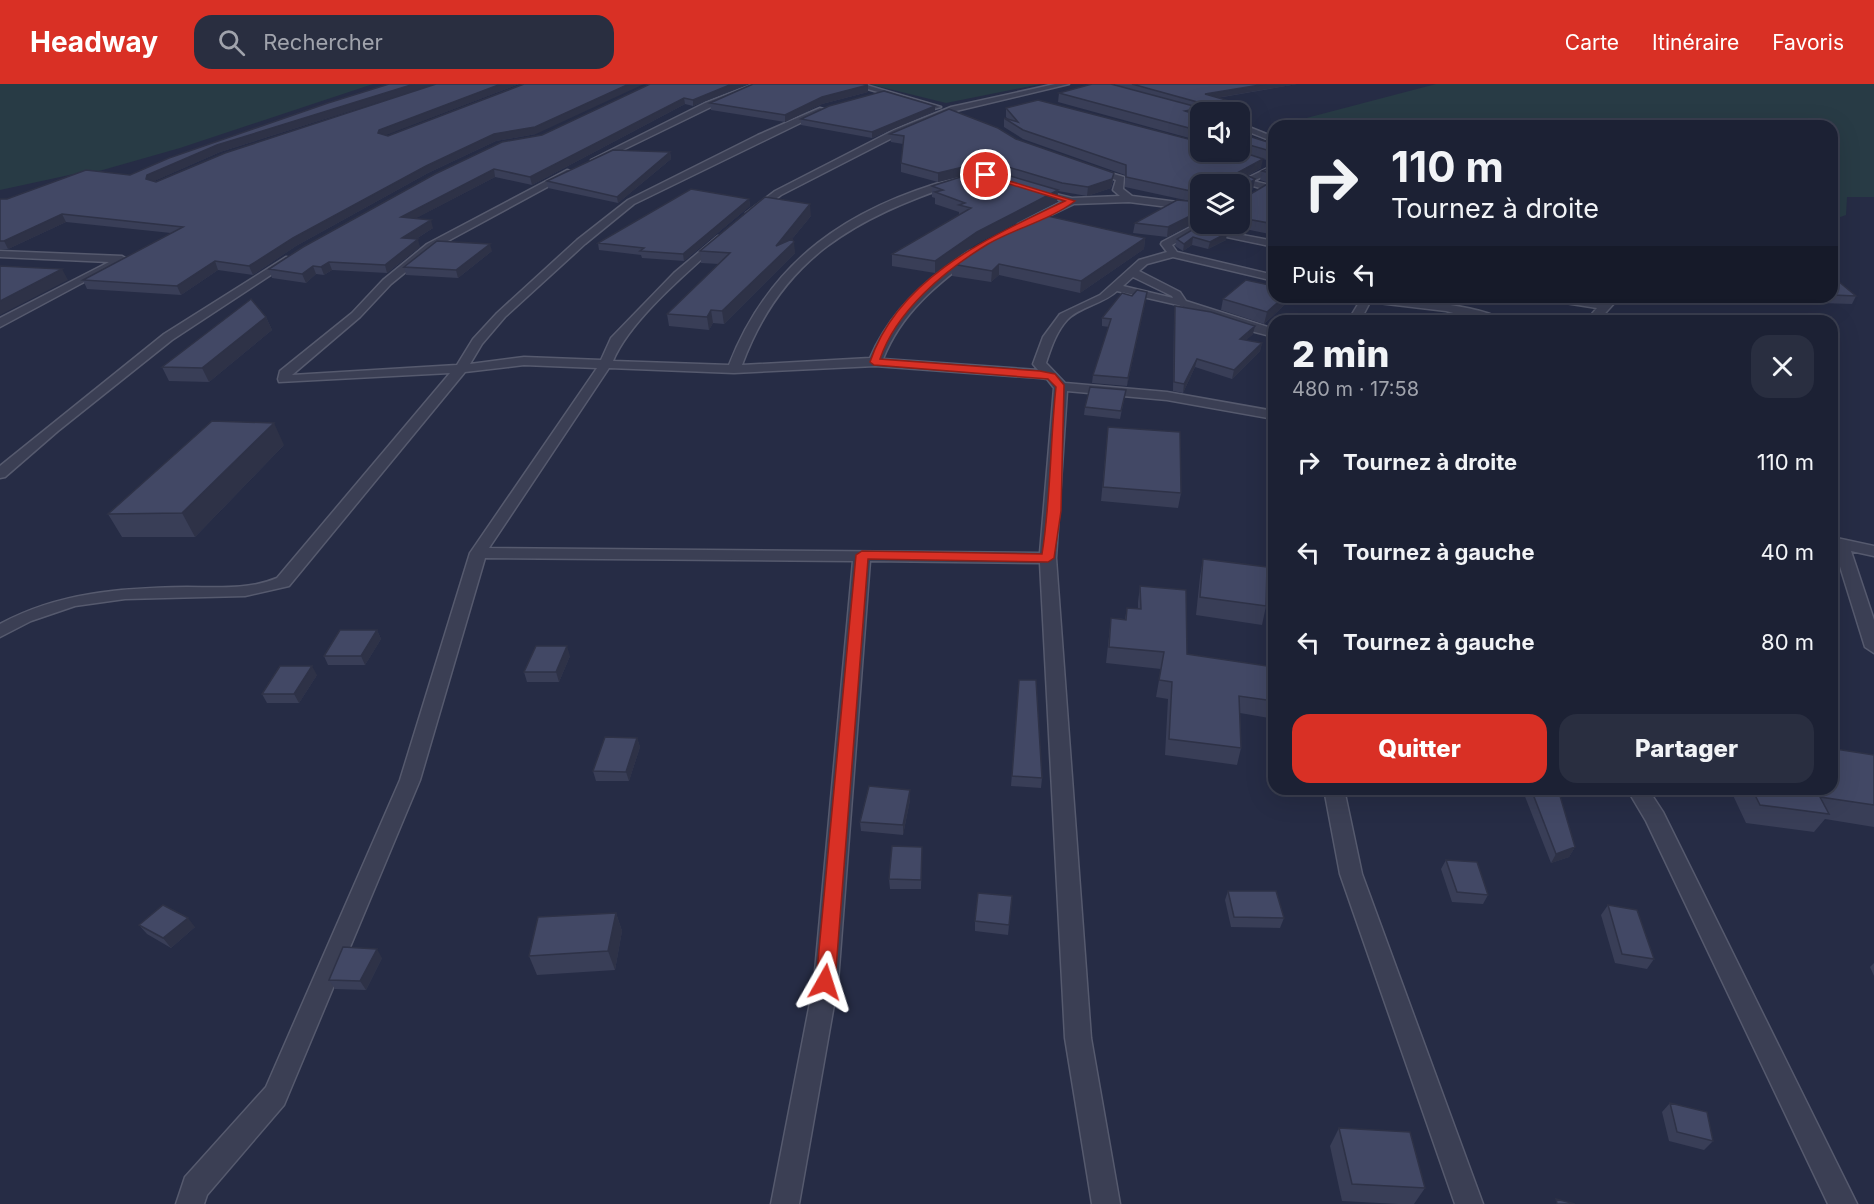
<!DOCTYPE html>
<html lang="fr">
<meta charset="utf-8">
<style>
body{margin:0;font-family:Inter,sans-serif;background:#292e40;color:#f1f3f6;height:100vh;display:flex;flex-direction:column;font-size:22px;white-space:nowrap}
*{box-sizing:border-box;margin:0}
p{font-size:20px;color:#a0a3ac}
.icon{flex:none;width:33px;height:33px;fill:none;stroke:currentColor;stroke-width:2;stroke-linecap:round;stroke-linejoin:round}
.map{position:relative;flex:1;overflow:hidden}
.details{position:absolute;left:1268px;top:231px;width:570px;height:480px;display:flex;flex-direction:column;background:#1c2134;border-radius:18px;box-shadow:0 6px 24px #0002,0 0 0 2px #3a3e4f}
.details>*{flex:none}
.banner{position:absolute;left:1268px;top:36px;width:570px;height:183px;border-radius:18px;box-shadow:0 6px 24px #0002,0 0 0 2px #3a3e4f;background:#1c2134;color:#f1f3f6;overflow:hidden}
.tools{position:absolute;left:1190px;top:18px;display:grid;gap:12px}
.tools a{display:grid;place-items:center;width:60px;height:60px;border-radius:12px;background:#1c2134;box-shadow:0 6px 24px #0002,0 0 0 2px #3a3e4f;font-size:30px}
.pin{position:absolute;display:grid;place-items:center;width:51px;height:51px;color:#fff;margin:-26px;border:3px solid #fff;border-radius:50%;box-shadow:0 2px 6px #0007}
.me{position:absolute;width:66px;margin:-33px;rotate:6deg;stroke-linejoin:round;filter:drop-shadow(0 0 4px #0008)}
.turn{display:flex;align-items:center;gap:21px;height:126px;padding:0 24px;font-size:27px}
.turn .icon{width:78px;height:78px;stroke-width:2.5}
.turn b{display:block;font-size:42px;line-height:51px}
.then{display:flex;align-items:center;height:57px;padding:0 24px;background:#0003;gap:12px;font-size:22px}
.round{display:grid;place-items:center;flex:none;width:63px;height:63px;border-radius:18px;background:#292e40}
.head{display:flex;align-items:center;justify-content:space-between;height:102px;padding:0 24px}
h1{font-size:36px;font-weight:800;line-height:45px}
.cta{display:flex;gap:12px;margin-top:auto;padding:12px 24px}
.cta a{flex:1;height:69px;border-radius:18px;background:#d93025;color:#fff;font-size:24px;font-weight:800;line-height:69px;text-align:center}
.cta a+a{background:#292e40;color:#f1f3f6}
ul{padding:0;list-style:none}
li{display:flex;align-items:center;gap:18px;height:90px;padding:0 24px}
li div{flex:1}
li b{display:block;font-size:22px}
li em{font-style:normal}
header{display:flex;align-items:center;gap:36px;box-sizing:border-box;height:84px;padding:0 30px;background:#d93025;color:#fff}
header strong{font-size:28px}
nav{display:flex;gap:33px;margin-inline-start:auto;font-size:21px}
.search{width:420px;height:54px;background:#292e40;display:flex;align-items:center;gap:15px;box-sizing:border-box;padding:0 21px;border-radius:18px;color:#a0a3ac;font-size:22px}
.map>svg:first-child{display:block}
.green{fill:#283b45}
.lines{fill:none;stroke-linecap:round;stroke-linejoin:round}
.street-casing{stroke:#565a6e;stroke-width:3}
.street{fill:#3b3f54;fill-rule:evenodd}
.wall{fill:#393e57;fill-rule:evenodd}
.shaded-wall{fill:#2e3247}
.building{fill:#424865;stroke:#2e3247;stroke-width:1.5}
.route{fill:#d93025;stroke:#8d1f18;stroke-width:1.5}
</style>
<header>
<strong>Headway</strong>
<div class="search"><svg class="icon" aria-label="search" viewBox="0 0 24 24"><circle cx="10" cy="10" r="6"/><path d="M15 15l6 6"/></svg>Rechercher</div>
<nav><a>Carte</a><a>Itinéraire</a><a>Favoris</a></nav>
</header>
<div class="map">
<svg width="1874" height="1120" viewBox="0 0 1874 1120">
<rect width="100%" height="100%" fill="#262c45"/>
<path class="green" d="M 0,0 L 373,0 L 180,64 L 64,97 L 74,90 L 0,106 Z
M 869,0 L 1041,0 L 946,19 Z
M 1436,0 L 1874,0 L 1874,113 L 1847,113 L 1846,131 L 1832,136 L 1832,42 L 1299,42 L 1295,37 Z"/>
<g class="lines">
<g class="street-casing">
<path id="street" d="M 754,0 L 765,0 L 711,23 L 598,78 L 591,76 L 705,19 Z
M 851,0 L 863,0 L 941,23 L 934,25 Z
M 1055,0 L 1069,0 L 956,27 L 900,50 L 781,111 L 754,131 L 746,129 L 775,107 L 894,46 L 951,23 Z
M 820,24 L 827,26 L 634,120 L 585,160 L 505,233 L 482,260 L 470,280 L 524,273 L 601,276 L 611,254 L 674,189 L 718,152 L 722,153 L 722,157 C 688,188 630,236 613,277 L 729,281 C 770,176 849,123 956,94 L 959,95 L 959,99 C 855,134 782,173 742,281 L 870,274 C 886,237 912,208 945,184 C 953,178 962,169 972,166 L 977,169 L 976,171 C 937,200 901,229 883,275 L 1038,286 L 1033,280 L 1043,253 L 1060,230 L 1100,211 L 1139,176 L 1167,168 L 1161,160 L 1162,158 L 1200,138 L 1209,140 L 1205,144 L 1274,157 L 1274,163 L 1198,147 L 1172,161 L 1177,168 L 1274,191 L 1274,197 L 1173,173 L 1147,180 L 1139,187 L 1180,208 L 1186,217 L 1274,245 L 1274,253 L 1232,242 L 1178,221 L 1117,207 C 1103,220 1079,223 1067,236 C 1056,248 1051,264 1046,279 L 1065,299 L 1167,308 L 1274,327 L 1274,335 L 1167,316 L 1067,307 L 1056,474 L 1091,954 L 1120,1120 L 1092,1120 L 1065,954 L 1040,479 L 870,477 L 838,898 L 799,1120 L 771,1120 L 814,898 L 853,477 L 485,474 L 420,696 L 284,1021 L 207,1111 L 204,1120 L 176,1120 L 185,1093 L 266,1003 L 400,696 L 470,469 L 597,284 L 524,281 L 465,288 L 289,502 L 245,512 L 125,515 L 75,522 L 31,537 L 0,553 L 0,540 C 59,508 121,504 187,503 C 216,503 249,506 277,494 L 450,289 L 279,298 L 278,295 L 280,287 L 352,229 L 383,196 L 427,160 L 567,86 L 575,88 L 435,164 L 391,200 L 360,233 L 292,291 L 457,281 L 473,255 L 497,229 L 577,156 L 628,116 L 758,51 ZM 1133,193 L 1172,212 L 1173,214 L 1123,202 ZM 875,282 L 1040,294 L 1047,295 L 1054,304 L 1040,469 L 489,464 L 609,284 L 734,289 Z
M 1239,39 L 1274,53 L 1274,58 L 1239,44 Z
M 1274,81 L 1274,88 L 1253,97 L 1274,102 L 1274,108 L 1239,98 Z
M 1087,82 L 1124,93 L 1123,105 L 1132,112 L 1200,121 L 1200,127 L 1129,118 L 1074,120 L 1026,143 L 1018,143 L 1018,139 L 1063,117 L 1031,108 L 1031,104 L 1072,114 L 1120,112 L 1113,106 L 1116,96 L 1087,86 Z
M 0,167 L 122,172 L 127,175 L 0,243 L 0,234 L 109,178 L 0,173 Z
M 286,173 L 295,175 L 172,256 L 58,347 L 5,393 L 0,394 L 0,382 L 164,250 Z
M 1349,213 C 1379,213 1483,219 1503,237 L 1483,237 L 1446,227 L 1370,218 L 1360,237 L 1348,237 L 1360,217 Z
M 1540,213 L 1569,213 L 1603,218 L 1608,213 L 1618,215 L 1598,237 L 1586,237 L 1597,224 L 1546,216 Z
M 1832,453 L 1874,462 L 1874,472 L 1851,467 L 1874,536 L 1874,569 L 1865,563 L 1834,463 L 1832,463 Z
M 1324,705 L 1344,705 L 1362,790 L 1483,1120 L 1455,1120 L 1340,790 Z
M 1627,705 L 1648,705 L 1663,728 L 1857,1120 L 1828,1120 L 1646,737 Z"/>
</g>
<use href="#street" class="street"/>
</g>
<path class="wall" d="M 389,0 L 519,0 L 385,51 L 388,52 L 536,50 L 496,57 L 428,89 L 296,162 L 253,191 L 218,186 L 181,211 L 87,205 L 83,196 L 171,149 L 66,138 L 8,165 L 0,165 L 0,115 L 7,115 L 130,91 ZM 429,2 L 156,98 L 154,97 L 220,68 Z
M 650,0 L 748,0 L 693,22 L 685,20 L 532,101 L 495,93 L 416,134 L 433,144 L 416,155 L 420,163 L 387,189 L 332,186 L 324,191 L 316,190 L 306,199 L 272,194 L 269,185 L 542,51 Z
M 1115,0 L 1297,0 L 1217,14 L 1232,24 L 1215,28 L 1202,28 L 1203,26 L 1201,25 L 1200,28 L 1200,57 L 1058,18 L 1059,9 L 1115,1 Z
M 868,8 L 822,20 L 785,38 L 711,26 L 710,19 Z
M 1006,24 L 1200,58 L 1239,68 L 1239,49 L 1274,60 L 1274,78 L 1256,73 L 1261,84 L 1247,92 L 1255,95 L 1253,105 L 1239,115 L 1239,117 L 1269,99 L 1260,96 L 1262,87 L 1274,82 L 1274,151 L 1245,145 L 1239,148 L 1209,143 L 1210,140 L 1239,140 L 1239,100 L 1200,100 L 1200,136 L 1167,153 L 1133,149 L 1135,139 L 1194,118 L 1125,103 L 1125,91 L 1023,55 L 1004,43 L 1004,34 L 1008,35 L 1006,33 Z
M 935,27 L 872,54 L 801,41 L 801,35 Z
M 890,50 L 1016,55 L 1113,97 L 1111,104 L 1087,112 L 1058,107 L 1057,118 L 976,160 L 935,189 L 892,182 L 892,170 L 959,131 L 959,128 L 935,120 L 935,114 L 932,113 L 932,102 L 973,89 L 938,98 L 901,88 L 901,79 L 903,60 L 891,58 Z
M 670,68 L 671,75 L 618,119 L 548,104 L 547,97 Z
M 749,115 L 750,122 L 684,177 L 642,174 L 641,171 L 599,166 L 598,159 Z
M 811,132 L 792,155 L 795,169 L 724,240 L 713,239 L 709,246 L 669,242 L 667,230 L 719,180 L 701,179 L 700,167 Z
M 1197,143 L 1226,156 L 1208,165 L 1192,161 L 1183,167 L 1175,162 L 1177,155 Z
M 1145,154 L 1144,165 L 1080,209 L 999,191 L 991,198 L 952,192 L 952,180 Z
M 492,167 L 458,194 L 406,191 L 404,183 Z
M 1832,192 L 1856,212 L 1852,220 L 1789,218 L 1785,213 L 1832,213 Z
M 1269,201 L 1274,213 L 1293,213 L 1264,240 L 1221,226 L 1223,215 Z
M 1147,208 L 1127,302 L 1092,299 L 1093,291 L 1109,243 L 1102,242 L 1102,234 L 1132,212 Z
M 1175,222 L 1253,250 L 1246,256 L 1262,259 L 1260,267 L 1232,295 L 1195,283 L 1183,309 L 1173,307 L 1174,230 Z
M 266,233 L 272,246 L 209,298 L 169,297 L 162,283 Z
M 1126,306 L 1120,335 L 1084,331 L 1085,323 Z
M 1108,343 L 1181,409 L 1178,424 L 1101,417 Z
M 284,361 L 195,453 L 122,453 L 108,430 Z
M 1203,475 L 1266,522 L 1262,541 L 1196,531 L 1200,493 Z
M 1140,502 L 1187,570 L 1274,583 L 1274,618 L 1269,634 L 1240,629 L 1241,664 L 1237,681 L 1165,671 L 1168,615 L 1156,613 L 1161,585 L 1106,579 L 1111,534 L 1125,535 L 1127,524 L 1138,525 L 1138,518 Z
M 377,546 L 381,555 L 365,581 L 328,581 L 324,572 Z
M 570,572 L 559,598 L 527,598 L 524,588 Z
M 317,591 L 299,619 L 267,619 L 262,610 Z
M 1019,596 L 1042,694 L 1041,704 L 1011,702 Z
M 637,654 L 640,663 L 629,697 L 596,697 L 593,687 Z
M 1836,665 L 1874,671 L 1874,743 L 1825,735 L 1814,748 L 1746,739 L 1730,705 L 1832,705 Z
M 1522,705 L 1558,705 L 1575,763 L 1569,773 L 1551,779 Z
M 910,716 L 903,751 L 861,747 L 860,738 Z
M 922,763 L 921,805 L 890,805 L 889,795 Z
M 1446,776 L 1488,811 L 1483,820 L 1452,818 L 1441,785 Z
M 1228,807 L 1284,834 L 1280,844 L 1231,843 L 1225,816 Z
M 1012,812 L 1008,851 L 975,847 L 975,837 Z
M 1608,821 L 1654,875 L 1647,885 L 1615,879 L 1601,831 Z
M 616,829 L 622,847 L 615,886 L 537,891 L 529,872 Z
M 139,841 L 195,843 L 171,864 L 147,850 Z
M 382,874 L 366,906 L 335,905 L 329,896 Z
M 1874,879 L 1874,892 L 1870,883 Z
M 1670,1019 L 1713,1057 L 1704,1066 L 1669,1057 L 1662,1028 Z
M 1339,1044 L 1425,1104 L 1414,1120 L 1398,1120 L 1342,1117 L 1330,1062 Z"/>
<path class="shaded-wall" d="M 414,0 L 436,0 L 220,68 L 150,99 L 146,95 L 147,91 L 217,61 Z
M 501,0 L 519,0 L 381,53 L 378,49 L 379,46 Z
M 629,0 L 644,0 L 536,50 L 496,57 L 428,89 L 296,162 L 253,191 L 249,182 L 293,154 L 426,82 L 494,50 Z
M 732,0 L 748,0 L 693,22 L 693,16 Z
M 1266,0 L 1297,0 L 1204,16 L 1205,10 Z
M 868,1 L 868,8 L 822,20 L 785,38 L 785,31 L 822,13 Z
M 684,14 L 685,20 L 532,101 L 530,93 Z
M 1233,18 L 1232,24 L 1215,28 L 1202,28 L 1203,26 Z
M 935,22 L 935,27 L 872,54 L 872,48 Z
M 1201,24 L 1200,32 L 1185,27 Z
M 670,68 L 671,75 L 618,119 L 617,113 Z
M 1263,75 L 1261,84 L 1237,97 L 1239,88 Z
M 988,77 L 987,86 L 938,98 L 938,89 Z
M 494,85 L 495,93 L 403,141 L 401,133 Z
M 1114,89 L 1111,104 L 1087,112 L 1088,103 Z
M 1255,95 L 1253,105 L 1239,115 L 1239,106 Z
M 1058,106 L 1057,118 L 976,160 L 935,189 L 935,177 L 977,148 Z
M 749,115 L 750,122 L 684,177 L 683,170 Z
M 810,120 L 811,132 L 777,173 L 776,162 Z
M 1200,127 L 1200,136 L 1167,153 L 1168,143 Z
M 62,130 L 66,138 L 8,165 L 4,157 Z
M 1247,135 L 1245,145 L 1239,148 L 1241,138 Z
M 431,136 L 433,144 L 405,162 L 402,154 Z
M 1227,149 L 1226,156 L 1208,165 L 1210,158 Z
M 1193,153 L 1192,161 L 1183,167 L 1184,160 Z
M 1145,154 L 1144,165 L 1080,209 L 1081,197 Z
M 418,155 L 420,163 L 387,189 L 385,181 Z
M 794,158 L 795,169 L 724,240 L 722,227 Z
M 490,160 L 492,167 L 458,194 L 456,186 Z
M 215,177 L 218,186 L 181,211 L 177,202 Z
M 329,178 L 332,186 L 324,191 L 321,183 Z
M 999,180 L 999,191 L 991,198 L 992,187 Z
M 313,182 L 316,190 L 306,199 L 302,190 Z
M 62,185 L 68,196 L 0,231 L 0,217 Z
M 1147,208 L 1146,216 L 1127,302 L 1128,294 Z
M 1284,213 L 1293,213 L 1264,240 L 1267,228 Z
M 711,226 L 713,239 L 709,246 L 707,233 Z
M 266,233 L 272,246 L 209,298 L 202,284 Z
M 1255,242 L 1253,250 L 1239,263 L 1240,255 Z
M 1262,259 L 1260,267 L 1232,295 L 1234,286 Z
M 1197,275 L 1195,283 L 1183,309 L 1184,300 Z
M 274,339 L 284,361 L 195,453 L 182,429 Z
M 377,546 L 381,555 L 365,581 L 361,572 Z
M 567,562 L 570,572 L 559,598 L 556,588 Z
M 312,582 L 317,591 L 299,619 L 294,610 Z
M 637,654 L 640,663 L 629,697 L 626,688 Z
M 910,706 L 910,716 L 903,751 L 903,741 Z
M 1575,763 L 1569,773 L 1551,779 L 1556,770 Z
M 616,829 L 622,847 L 615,886 L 608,867 Z
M 188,834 L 195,843 L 171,864 L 163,854 Z
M 377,865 L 382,874 L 366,906 L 360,897 Z"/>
<path class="building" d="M 389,0 L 414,0 L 217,61 L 147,91 L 146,95 L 156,98 L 225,69 L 436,0 L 501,0 L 379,46 L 378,49 L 388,52 L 524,0 L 629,0 L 535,43 L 494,50 L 426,82 L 293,154 L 249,182 L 215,177 L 177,202 L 83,196 L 183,143 L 62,130 L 4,157 L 0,157 L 0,115 L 7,115 L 86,86 L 130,91 L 169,74 L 328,19 Z
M 650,0 L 732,0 L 693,16 L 684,14 L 530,93 L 494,85 L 401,133 L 431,136 L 402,154 L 418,155 L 385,181 L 329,178 L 321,183 L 313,182 L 302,190 L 269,185 L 303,163 L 435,90 L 502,58 L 542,51 Z
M 753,0 L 863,0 L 868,1 L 822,13 L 785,31 L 710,19 Z
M 1092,0 L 1111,0 L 1201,24 L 1185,27 L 1200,32 L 1200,36 L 1197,36 L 1200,37 L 1200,47 L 1059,9 Z
M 1132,0 L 1266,0 L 1205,10 L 1233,18 L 1203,26 L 1208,21 Z
M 884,7 L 935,22 L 872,48 L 801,35 L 829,22 Z
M 1038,16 L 1200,58 L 1200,68 L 1239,67 L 1263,75 L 1239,88 L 1255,95 L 1239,106 L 1239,117 L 1269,99 L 1274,99 L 1274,140 L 1247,135 L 1241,138 L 1239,138 L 1239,100 L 1200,100 L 1200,109 L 1126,93 L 1126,81 L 1023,46 L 1004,34 L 1018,38 L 1006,24 Z
M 949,25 L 998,44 L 1016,55 L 1114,89 L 1112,95 L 1088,103 L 1062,99 L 988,77 L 938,89 L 901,79 L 904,52 L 890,50 Z
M 1239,49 L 1274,60 L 1274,68 L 1239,58 Z
M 613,66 L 670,68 L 617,113 L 547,97 Z
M 1274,82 L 1274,90 L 1262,87 Z
M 986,85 L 1058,106 L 977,148 L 935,177 L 892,170 L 971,124 L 959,121 L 965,119 L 935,108 L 943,106 L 932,102 Z
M 691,105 L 749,115 L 683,170 L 640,167 L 644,164 L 598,159 Z
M 765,113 L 810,120 L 776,162 L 792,155 L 794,158 L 722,227 L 711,226 L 707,233 L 667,230 L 730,169 L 700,167 Z
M 1177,116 L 1200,118 L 1200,127 L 1168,143 L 1135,139 Z
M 1039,130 L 1145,154 L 1081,197 L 999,180 L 992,187 L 952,180 L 990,155 Z
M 1197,143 L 1227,149 L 1210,158 L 1193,153 L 1184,160 L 1177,155 Z
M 437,157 L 490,160 L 456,186 L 404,183 Z
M 0,182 L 62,185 L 0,217 Z
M 1832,192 L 1856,212 L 1832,211 Z
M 1246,196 L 1269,201 L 1274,196 L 1274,213 L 1284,213 L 1267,228 L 1223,215 Z
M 1137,206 L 1147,208 L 1128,294 L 1093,291 L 1111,235 L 1102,234 L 1122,209 L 1132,212 Z
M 251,215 L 266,233 L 202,284 L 162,283 Z
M 1175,222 L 1211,228 L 1255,242 L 1240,255 L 1262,259 L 1234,286 L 1197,275 L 1184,300 L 1174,298 Z
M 1438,230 L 1468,237 L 1436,237 Z
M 1090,303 L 1126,306 L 1121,327 L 1085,323 Z
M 212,337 L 274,339 L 182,429 L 108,430 Z
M 1108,343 L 1180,348 L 1181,409 L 1103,403 Z
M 1203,475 L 1267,483 L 1266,522 L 1200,513 Z
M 1140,502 L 1186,506 L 1187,570 L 1274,583 L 1274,617 L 1239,612 L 1241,664 L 1169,655 L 1172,598 L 1159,596 L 1164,568 L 1109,563 L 1111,534 L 1126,536 L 1127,524 L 1141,525 Z
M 340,546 L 377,546 L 361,572 L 324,572 Z
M 536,562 L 567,562 L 556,588 L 524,588 Z
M 280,582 L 312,582 L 294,610 L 262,610 Z
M 1019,596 L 1036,596 L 1042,694 L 1012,692 Z
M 1832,650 L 1836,665 L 1874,671 L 1874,721 L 1820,713 L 1829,730 L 1760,721 L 1752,705 L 1832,705 Z
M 605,653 L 637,654 L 626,688 L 593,687 Z
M 869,702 L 910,706 L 903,741 L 860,738 Z
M 1531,705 L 1558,705 L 1575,763 L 1556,770 Z
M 892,762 L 922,763 L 921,796 L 889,795 Z
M 1446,776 L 1477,778 L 1488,811 L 1457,808 Z
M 1228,807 L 1276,807 L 1284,834 L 1234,833 Z
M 978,809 L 1012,812 L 1009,841 L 975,837 Z
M 163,821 L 188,834 L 163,854 L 139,841 Z
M 1608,821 L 1637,826 L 1654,875 L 1622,870 Z
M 616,829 L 608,867 L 529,872 L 538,833 Z
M 343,863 L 377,865 L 360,897 L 329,896 Z
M 1670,1019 L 1707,1028 L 1713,1057 L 1677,1048 Z
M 1339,1044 L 1410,1048 L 1425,1104 L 1352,1100 Z
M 1556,1115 L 1575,1120 L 1557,1120 Z"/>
<path class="route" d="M 983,89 L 1075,117 C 1050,136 1016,144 988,160 C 945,186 896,227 880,275 L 1040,287 L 1055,290 L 1064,301 L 1061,427 L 1054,474 L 1048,478 L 868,475 L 835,898 L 832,904 L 825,906 L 819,904 L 816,898 L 856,471 L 862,467 L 1042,470 C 1051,415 1050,359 1056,303 L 1048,295 L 874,281 L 870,278 C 898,193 990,153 1065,117 L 983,92 Z"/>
</svg>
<div class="tools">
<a><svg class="icon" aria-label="sound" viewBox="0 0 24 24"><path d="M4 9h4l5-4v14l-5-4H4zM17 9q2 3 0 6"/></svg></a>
<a><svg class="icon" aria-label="layers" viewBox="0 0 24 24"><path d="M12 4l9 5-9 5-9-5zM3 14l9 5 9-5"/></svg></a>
</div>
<div class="pin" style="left:986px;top:91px;background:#d93025"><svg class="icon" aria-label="arrive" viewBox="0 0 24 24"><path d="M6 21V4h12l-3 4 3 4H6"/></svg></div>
<svg class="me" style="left:825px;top:898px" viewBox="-20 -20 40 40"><path d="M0-17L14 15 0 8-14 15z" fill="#d93025" stroke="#fff" stroke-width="4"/></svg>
<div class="banner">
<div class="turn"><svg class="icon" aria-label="right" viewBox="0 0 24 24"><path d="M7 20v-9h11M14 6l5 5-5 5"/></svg><div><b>110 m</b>Tournez à droite</div></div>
<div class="then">Puis<svg class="icon" aria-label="left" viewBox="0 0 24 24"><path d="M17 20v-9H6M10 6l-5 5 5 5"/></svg></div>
</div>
<section class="details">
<div class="head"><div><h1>2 min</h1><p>480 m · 17:58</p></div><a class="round"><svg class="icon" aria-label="close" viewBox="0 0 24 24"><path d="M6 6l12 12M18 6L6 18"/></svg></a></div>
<ul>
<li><svg class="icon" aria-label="right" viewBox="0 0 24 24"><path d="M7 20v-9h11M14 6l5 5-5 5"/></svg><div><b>Tournez à droite</b></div><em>110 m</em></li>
<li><svg class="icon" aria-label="left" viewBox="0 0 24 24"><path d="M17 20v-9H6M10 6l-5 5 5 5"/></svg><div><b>Tournez à gauche</b></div><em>40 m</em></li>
<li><svg class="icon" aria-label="left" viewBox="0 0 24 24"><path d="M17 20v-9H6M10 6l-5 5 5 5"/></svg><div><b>Tournez à gauche</b></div><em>80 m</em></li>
</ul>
<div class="cta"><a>Quitter</a><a>Partager</a></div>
</section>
</div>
